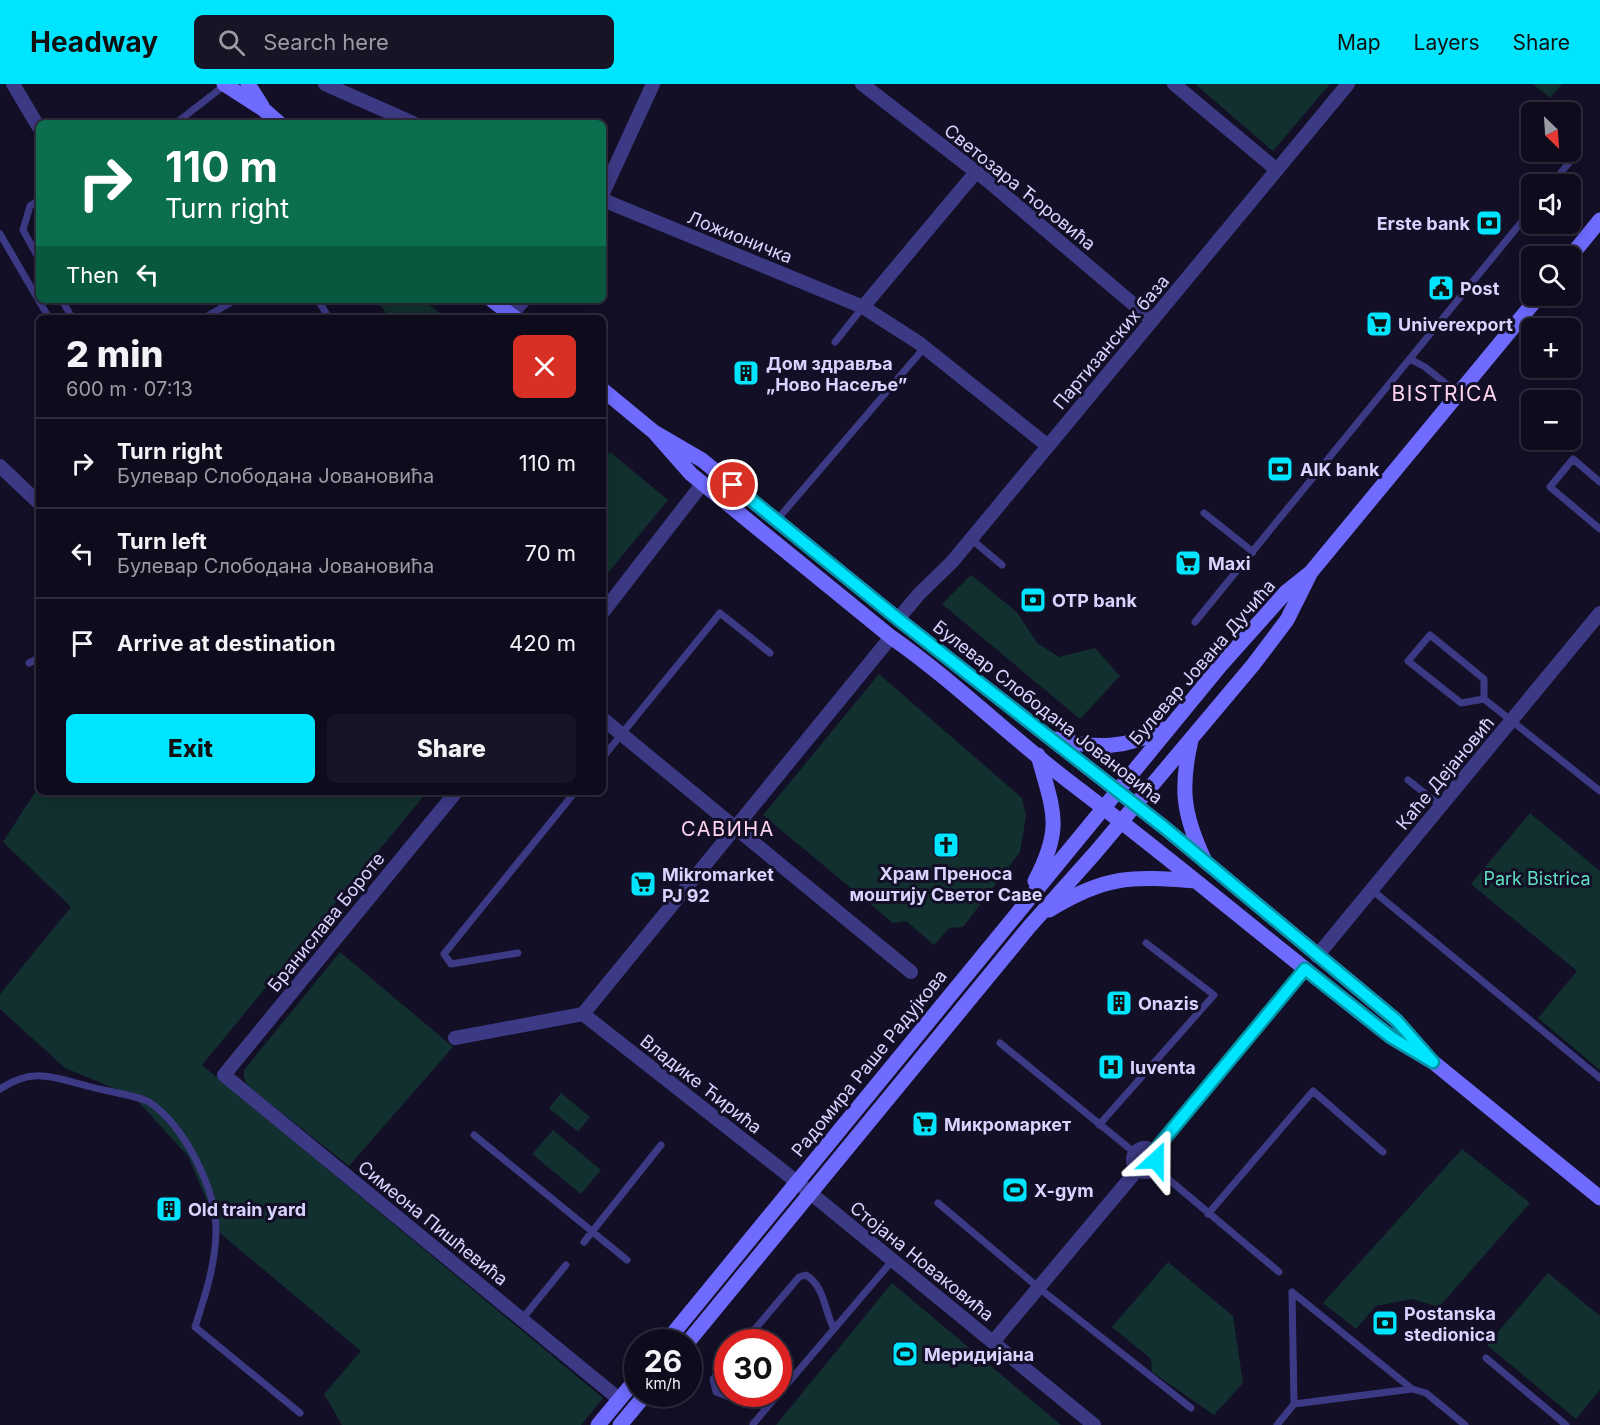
<!DOCTYPE html>
<meta charset="utf-8">
<style>
body{margin:0;font-family:Inter,sans-serif;background:#171425;color:#f1f3f6;height:100vh;display:flex;flex-direction:column;font-size:22px;white-space:nowrap}
*{box-sizing:border-box;margin:0}
p{font-size:20px;color:#9b9ba3}
.icon{flex:none;width:33px;height:33px;fill:none;stroke:currentColor;stroke-width:2;stroke-linecap:round;stroke-linejoin:round}
.map{position:relative;flex:1;overflow:hidden}
.side{position:absolute;left:36px;top:231px;width:570px;height:480px;display:flex;flex-direction:column;background:#0e0b1c;border-radius:9px;box-shadow:0 3px 15px #0003,0 0 0 2px #2e2b3b}
.side>*{flex:none}
.top-card{position:absolute;left:36px;top:36px;width:570px;height:183px;border-radius:9px;box-shadow:0 3px 15px #0003,0 0 0 2px #2e2b3b;background:#0b6e4f;color:#fff;overflow:hidden}
.needle{width:39px;rotate:155deg}
.buttons{position:absolute;left:1521px;top:18px;display:grid;gap:12px}
.buttons a{display:grid;place-items:center;width:60px;height:60px;border-radius:9px;background:#0e0b1c;box-shadow:0 3px 15px #0003,0 0 0 2px #2e2b3b;font-size:30px}
.speed{position:absolute;left:624px;top:1245px;display:flex;gap:12px;font-size:30px;font-weight:700;text-align:center}
.speed>*{display:grid;place-content:center;width:78px;height:78px;border-radius:50%;background:#0e0b1c;box-shadow:0 3px 15px #0003,0 0 0 2px #2e2b3b;line-height:1}
.speed small{font-size:15px;font-weight:400}
.speed .limit{border:9px solid #d22;background:#fff;color:#111}
.pin{position:absolute;display:grid;place-items:center;width:51px;height:51px;color:#fff;margin:-26px;border:3px solid #fff;border-radius:50%;box-shadow:0 2px 6px #0007}
.me{position:absolute;width:66px;margin:-33px;rotate:24deg;stroke-linejoin:round;filter:drop-shadow(0 0 4px #0008)}
.turn{display:flex;align-items:center;gap:21px;height:126px;padding:0 30px;font-size:27px}
.turn .icon{width:78px;height:78px;stroke-width:2.5}
.turn b{display:block;font-size:42px;line-height:51px}
.then{display:flex;align-items:center;height:57px;padding:0 30px;background:#0003;gap:12px;font-size:22px}
.round{display:grid;place-items:center;flex:none;width:63px;height:63px;border-radius:9px;background:#171425}
.summary{display:flex;align-items:center;justify-content:space-between;height:102px;padding:0 30px}
h1{font-size:36px;font-weight:800;line-height:45px}
.button{display:flex;gap:12px;margin-top:auto;padding:12px 30px}
.button a{flex:1;height:69px;border-radius:9px;background:#00e5ff;color:#111;font-size:24px;font-weight:800;line-height:69px;text-align:center}
.button a+a{background:#171425;color:#f1f3f6}
ul{padding:0;list-style:none}
li{display:flex;align-items:center;gap:18px;height:90px;padding:0 30px;border-top:2px solid #2e2b3b}
li div{flex:1}
li b{display:block;font-size:22px}
li em{font-style:normal}
header{display:flex;align-items:center;gap:36px;box-sizing:border-box;height:84px;padding:0 30px;background:#00e5ff;color:#111}
header strong{font-size:28px}
nav{display:flex;gap:33px;margin-inline-start:auto;font-size:21px}
.search{width:420px;height:54px;background:#171425;display:flex;align-items:center;gap:15px;box-sizing:border-box;padding:0 21px;border-radius:9px;color:#9b9ba3;font-size:22px}
.map>svg:first-child{display:block}
.green{fill:#12302f}
.lines{fill:none;stroke-linecap:round;stroke-linejoin:round}
.lane{stroke:#3d3a85;stroke-width:7}
.street{stroke:#3d3a85;stroke-width:14}
.secondary{stroke:#6f6bff;stroke-width:15}
.route-casing{stroke:#0095a6;stroke-width:15}
.route{stroke:#00e5ff;stroke-width:10}
.labels{text-anchor:middle;dominant-baseline:central;stroke-width:6;stroke-linejoin:round;paint-order:stroke}
.street-label{font-size:18px;fill:#d9d4ff;stroke:#130f26}
.poi-label{font-size:18px;font-weight:bold;fill:#d9d4ff;stroke:#130f26;text-anchor:start}
.park-label{font-size:18px;fill:#5fe0c0;stroke:#130f26}
.neighbourhood-label{font-size:20px;letter-spacing:1.5px;fill:#ffd6f0;stroke:#130f26}
.quarter-label{font-size:21px;letter-spacing:1.5px;fill:#ffd6f0;stroke:#130f26}
</style>
<header>
<strong>Headway</strong>
<div class="search"><svg class="icon" aria-label="search" viewBox="0 0 24 24"><circle cx="10" cy="10" r="6"/><path d="M15 15l6 6"/></svg>Search here</div>
<nav><a>Map</a><a>Layers</a><a>Share</a></nav>
</header>
<div class="map">
<svg width="1600" height="1341" viewBox="0 0 1600 1341">
<rect width="100%" height="100%" fill="#130f26"/>
<path class="green" d="M 1195,0 L 1330,0 L 1273,67 Z
M 1533,0 L 1562,0 L 1550,14 Z
M 376,216 L 423,216 L 446,234 L 390,234 Z
M 610,368 L 668,416 L 603,495 L 603,372 L 606,374 Z
M 971,491 L 1017,528 L 1037,559 L 1059,573 L 1095,564 L 1120,592 L 1080,635 L 942,520 Z
M 879,590 L 1022,714 L 1026,732 L 1020,768 L 963,843 L 949,844 L 934,861 L 906,837 L 893,839 L 763,731 Z
M 39,702 L 39,708 L 427,708 L 202,981 L 603,1314 L 581,1341 L 342,1341 L 324,1310 L 361,1267 L 221,1150 L 188,1072 L 133,1012 L 65,984 L 0,925 L 0,910 L 71,823 L 3,758 Z
M 1530,729 L 1600,787 L 1600,986 L 1538,934 L 1577,887 L 1471,800 Z
M 340,868 L 453,963 L 349,1082 L 248,1002 L 244,994 L 244,986 Z
M 561,1009 L 590,1033 L 578,1048 L 549,1024 Z
M 553,1046 L 601,1086 L 581,1110 L 532,1070 Z
M 1462,1065 L 1530,1119 L 1439,1223 L 1412,1215 L 1376,1222 L 1356,1245 L 1323,1219 Z
M 1168,1178 L 1233,1232 L 1243,1299 L 1214,1331 L 1152,1288 L 1151,1275 L 1112,1243 Z
M 1548,1189 L 1600,1232 L 1600,1306 L 1576,1335 L 1487,1261 Z
M 892,1199 L 1061,1341 L 776,1341 Z"/>
<g class="lines">
<path class="lane" d="M 1528,33 L 1532,36
M 176,39 L 225,1
M 1551,100 L 1575,72 L 1570,68
M 39,116 L 30,122 L 23,146 L 39,175
M 0,150 L 49,234
M 62,216 L 72,234
M 318,216 L 329,234
M 204,234 L 235,216
M 835,258 L 863,223
M 1410,275 L 1425,283 L 1459,310
M 1600,398 L 1573,375 L 1550,403 L 1600,445
M 1204,429 L 1253,468
M 776,437 L 924,264
M 971,455 L 1002,481
M 1195,538 L 1532,125
M 29,579 L 39,574
M 1484,615 L 1461,619 L 1408,577 L 1430,551 L 1484,595 L 1484,615 L 1600,707
M 603,673 L 720,529 L 770,569
M 1408,696 L 1441,722
M 1372,806 L 1600,994
M 518,869 L 451,880 L 444,870 L 575,708
M 1000,959 L 1135,1069
M 0,1005 C 32,983 53,993 87,1002 C 100,1006 140,1012 149,1018 C 185,1042 217,1107 216,1149 C 215,1182 205,1212 195,1243 L 300,1329
M 1099,1041 L 1214,911 L 1146,859
M 474,1051 L 627,1176
M 1154,1083 L 1279,1188
M 938,1119 L 1039,1204 L 1191,1324
M 1208,1130 L 1313,1007 L 1383,1068
M 584,1158 L 661,1061
M 1292,1208 L 1412,1305
M 522,1235 L 566,1181
M 744,1258 L 799,1193 L 806,1191 C 825,1203 824,1226 834,1245
M 1486,1274 L 1566,1341
M 728,1278 L 713,1295 L 716,1308 L 748,1320 L 768,1322
M 1294,1320 L 1412,1305 L 1426,1309 L 1465,1341
M 753,1340 L 892,1177
M 1277,1341 L 1294,1320 L 1292,1208"/>
<path class="street" d="M 13,0 L 38,42
M 325,0 L 413,39
M 862,0 L 988,97 L 1152,236
M 1174,0 L 1277,86
M 603,109 L 653,0
M 603,116 L 863,223 L 919,259 L 1048,362
M 863,223 L 976,88
M 511,231 L 524,216
M 0,382 L 39,419
M 603,528 L 703,399
M 898,535 L 919,510 L 952,478 L 1348,0
M 891,553 L 583,930 L 797,1098 L 1094,1341
M 603,635 L 911,888
M 456,708 L 224,991 L 619,1315
M 1317,872 L 1600,529
M 455,954 L 583,930
M1133 1076a12 12 0 1 1 24 0a12 12 0 1 1-24 0Z
M 1154,1068 L 1305,885
M 993,1258 L 1138,1085"/>
<path class="secondary" d="M 224,0 L 263,25 L 279,39
M 248,0 L 262,22
M 1570,173 L 1600,136
M 492,216 L 515,234
M 603,306 L 654,348 L 702,376 L 898,535 L 1165,744 L 1396,936 L 1423,967
M 654,348 L 691,390 L 891,553 C 954,597 1009,652 1071,699 C 1179,781 1283,869 1391,953 L 1433,978 L 1600,1114
M 1056,655 C 1095,665 1127,665 1163,645
M 1191,656 C 1180,704 1183,730 1204,775
M 1035,797 C 1064,742 1053,727 1038,671
M 1049,826 C 1106,791 1132,792 1196,797
M 666,1258 L 1220,582 L 1286,508 L 1311,488 L 1539,212
M 688,1258 L 1029,843 L 1095,769 L 1253,581 L 1287,536 L 1310,490
M 598,1341 L 638,1293
M 620,1341 L 646,1310"/>
</g>
<g class="lines">
<g class="route-casing">
<path id="route" d="M 733,401 L 898,535 L 1165,744 L 1396,936 L 1433,978 L 1391,953 L 1305,885 L 1160,1060 L 1154,1068 L 1156,1076"/>
</g>
<use href="#route" class="route"/>
</g>
<defs>
<g id="bank-square" transform="scale(1.35)"><rect x="-9" y="-9" width="18" height="18" rx="4" fill="#00e5ff" stroke="#130f26"/><path d="M-6-4H6V4H-6ZM0-2.3a2.3 2.3 0 1 0 0 4.6a2.3 2.3 0 1 0 0-4.6Z" fill="#111"/></g>
<g id="civic-square" transform="scale(1.35)"><rect x="-9" y="-9" width="18" height="18" rx="4" fill="#00e5ff" stroke="#130f26"/><path d="M-.6-6.5H3V-4.5H.6V-3L4-1V1h2V6H-6V1h2V-1L-.6-3ZM-1.2 2.5V6h2.4V2.5Z" fill="#111"/></g>
<g id="supermarket-square" transform="scale(1.35)"><rect x="-9" y="-9" width="18" height="18" rx="4" fill="#00e5ff" stroke="#130f26"/><path d="M-6-5.5h2.5l.6 2H6L4.5 2H-2.5L-4.4-4H-6ZM-1.5 3.2a1.3 1.3 0 1 0 .1 0ZM3 3.2a1.3 1.3 0 1 0 .1 0Z" fill="#111"/></g>
<g id="building-square" transform="scale(1.35)"><rect x="-9" y="-9" width="18" height="18" rx="4" fill="#00e5ff" stroke="#130f26"/><path d="M-4-6H4V6H1V3H-1V6H-4ZM-2.5-4.3h1.7v1.8h-1.7ZM.8-4.3h1.7v1.8H.8ZM-2.5-1h1.7V.8h-1.7ZM.8-1h1.7V.8H.8Z" fill="#111"/></g>
<g id="church-square" transform="scale(1.35)"><rect x="-9" y="-9" width="18" height="18" rx="4" fill="#00e5ff" stroke="#130f26"/><path d="M-1.2-6h2.4v3.5h3.3v2.4h-3.3V6h-2.4V-.1h-3.3v-2.4h3.3Z" fill="#111"/></g>
<g id="hospital-square" transform="scale(1.35)"><rect x="-9" y="-9" width="18" height="18" rx="4" fill="#00e5ff" stroke="#130f26"/><path d="M-5-5h3v3.5h4V-5h3V5h-3V1.5h-4V5h-3Z" fill="#111"/></g>
<g id="stadium-square" transform="scale(1.35)"><rect x="-9" y="-9" width="18" height="18" rx="4" fill="#00e5ff" stroke="#130f26"/><path d="M0-5a6.5 5 0 1 0 0 10a6.5 5 0 1 0 0-10ZM-3.5-1.8h7v3.6h-7Z" fill="#111"/></g>
</defs>
<g fill-rule="evenodd">
<use href="#bank-square" x="1489" y="139"/>
<use href="#civic-square" x="1441" y="204"/>
<use href="#supermarket-square" x="1379" y="240"/>
<use href="#building-square" x="746" y="289"/>
<use href="#bank-square" x="1280" y="385"/>
<use href="#supermarket-square" x="1188" y="479"/>
<use href="#bank-square" x="1033" y="516"/>
<use href="#church-square" x="946" y="761"/>
<use href="#supermarket-square" x="643" y="800"/>
<use href="#building-square" x="1119" y="919"/>
<use href="#hospital-square" x="1111" y="983"/>
<use href="#supermarket-square" x="925" y="1040"/>
<use href="#stadium-square" x="1015" y="1106"/>
<use href="#building-square" x="169" y="1125"/>
<use href="#bank-square" x="1385" y="1239"/>
<use href="#stadium-square" x="905" y="1270"/>
</g>
<g class="labels">
<g class="street-label">
<text transform="translate(1020 103) rotate(39)">Светозара Ћоровића</text>
<text transform="translate(740 153) rotate(22)">Ложионичка</text>
<text transform="translate(1111 258) rotate(-50)">Партизанских база</text>
<text transform="translate(1202 578) rotate(-49)">Булевар Јована Дучића</text>
<text transform="translate(1048 628) rotate(38)">Булевар Слободана Јовановића</text>
<text transform="translate(1445 689) rotate(-50)">Каће Дејановић</text>
<text transform="translate(326 838) rotate(-51)">Бранислава Бороте</text>
<text transform="translate(869 979) rotate(-51)">Радомира Раше Радујкова</text>
<text transform="translate(701 1000) rotate(38)">Владике Ћирића</text>
<text transform="translate(433 1139) rotate(39)">Симеона Пишћевића</text>
<text transform="translate(922 1177) rotate(39)">Стојана Новаковића</text>
</g>
<g class="poi-label">
<text x="1470" y="139" text-anchor="end">Erste bank</text>
<text x="1460" y="204">Post</text>
<text x="1398" y="240">Univerexport</text>
<text x="766" y="279">Дом здравља<tspan x="766" dy="21">„Ново Насеље”</tspan></text>
<text x="1300" y="385">AIK bank</text>
<text x="1208" y="479">Maxi</text>
<text x="1052" y="516">OTP bank</text>
<text x="946" y="789" text-anchor="middle">Храм Преноса<tspan x="946" dy="21">моштију Светог Саве</tspan></text>
<text x="662" y="790">Mikromarket<tspan x="662" dy="21">PJ 92</tspan></text>
<text x="1138" y="919">Onazis</text>
<text x="1130" y="983">Iuventa</text>
<text x="944" y="1040">Микромаркет</text>
<text x="1034" y="1106">X-gym</text>
<text x="188" y="1125">Old train yard</text>
<text x="1404" y="1229">Postanska<tspan x="1404" dy="21">stedionica</tspan></text>
<text x="924" y="1270">Меридијана</text>
</g>
<g class="park-label">
<text x="1537" y="794">Park Bistrica</text>
</g>
<g class="neighbourhood-label">
<text x="728" y="745">САВИНА</text>
</g>
<g class="quarter-label">
<text x="1445" y="309">BISTRICA</text>
</g>
</g>
</svg>
<div class="buttons">
<a><svg class="needle" viewBox="-14 -14 28 28"><path d="M0-13l5 13h-10z" fill="#e53935"/><path d="M0 13l5-13h-10z" fill="#9b9ba3"/></svg></a>
<a><svg class="icon" aria-label="sound" viewBox="0 0 24 24"><path d="M4 9h4l5-4v14l-5-4H4zM17 9q2 3 0 6"/></svg></a>
<a><svg class="icon" aria-label="search" viewBox="0 0 24 24"><circle cx="10" cy="10" r="6"/><path d="M15 15l6 6"/></svg></a>
<a>+</a>
<a>−</a>
</div>
<div class="speed"><div>26<small>km/h</small></div><div class="limit">30</div></div>
<div class="pin" style="left:733px;top:401px;background:#d93025"><svg class="icon" aria-label="arrive" viewBox="0 0 24 24"><path d="M6 21V4h12l-3 4 3 4H6"/></svg></div>
<svg class="me" style="left:1156px;top:1076px" viewBox="-20 -20 40 40"><path d="M0-17L14 15 0 8-14 15z" fill="#00e5ff" stroke="#fff" stroke-width="4"/></svg>
<div class="top-card">
<div class="turn"><svg class="icon" aria-label="right" viewBox="0 0 24 24"><path d="M7 20v-9h11M14 6l5 5-5 5"/></svg><div><b>110 m</b>Turn right</div></div>
<div class="then">Then<svg class="icon" aria-label="left" viewBox="0 0 24 24"><path d="M17 20v-9H6M10 6l-5 5 5 5"/></svg></div>
</div>
<section class="side">
<div class="summary"><div><h1>2 min</h1><p>600 m · 07:13</p></div><a class="round" style="background:#d93025;color:#fff"><svg class="icon" aria-label="close" viewBox="0 0 24 24"><path d="M6 6l12 12M18 6L6 18"/></svg></a></div>
<ul>
<li><svg class="icon" aria-label="right" viewBox="0 0 24 24"><path d="M7 20v-9h11M14 6l5 5-5 5"/></svg><div><b>Turn right</b><p>Булевар Слободана Јовановића</p></div><em>110 m</em></li>
<li><svg class="icon" aria-label="left" viewBox="0 0 24 24"><path d="M17 20v-9H6M10 6l-5 5 5 5"/></svg><div><b>Turn left</b><p>Булевар Слободана Јовановића</p></div><em>70 m</em></li>
<li><svg class="icon" aria-label="arrive" viewBox="0 0 24 24"><path d="M6 21V4h12l-3 4 3 4H6"/></svg><div><b>Arrive at destination</b></div><em>420 m</em></li>
</ul>
<div class="button"><a>Exit</a><a>Share</a></div>
</section>
</div>
